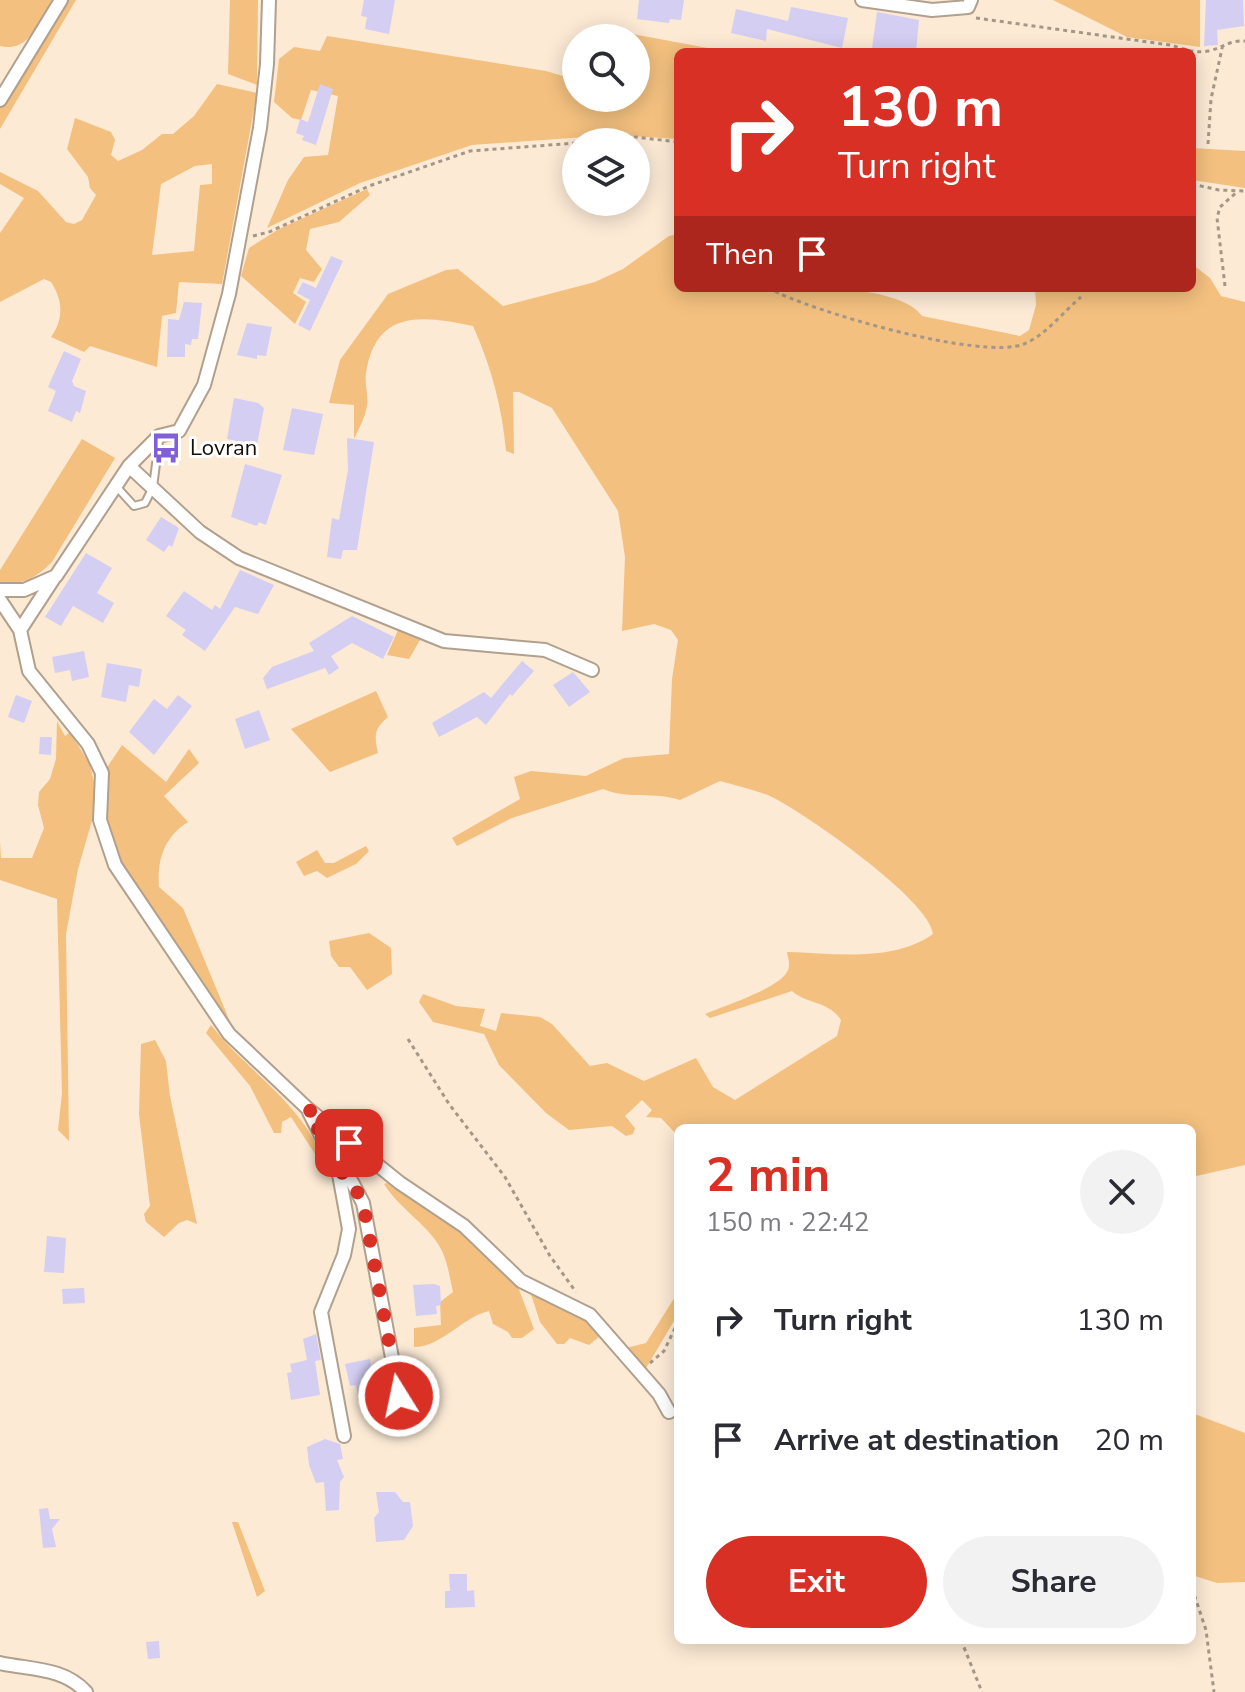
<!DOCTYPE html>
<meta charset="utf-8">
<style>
body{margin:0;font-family:"Nunito Sans",sans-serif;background:#f2f2f3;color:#2b2b33;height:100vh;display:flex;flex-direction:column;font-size:30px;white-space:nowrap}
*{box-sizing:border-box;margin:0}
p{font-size:26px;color:#7c7c81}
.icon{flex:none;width:44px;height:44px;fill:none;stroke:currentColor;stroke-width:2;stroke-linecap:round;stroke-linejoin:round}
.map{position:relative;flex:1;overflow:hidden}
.side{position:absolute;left:674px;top:1124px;width:522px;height:520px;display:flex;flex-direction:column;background:#fff;border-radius:12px;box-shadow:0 4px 20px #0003}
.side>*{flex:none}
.guide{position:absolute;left:674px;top:48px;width:522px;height:244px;border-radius:12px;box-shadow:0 4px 20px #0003;background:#d93025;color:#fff;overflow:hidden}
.fabs{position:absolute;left:562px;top:24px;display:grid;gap:16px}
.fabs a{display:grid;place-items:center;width:88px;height:88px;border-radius:50%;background:#fff;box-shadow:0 4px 20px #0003;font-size:40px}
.pin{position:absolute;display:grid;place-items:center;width:68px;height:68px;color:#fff;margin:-34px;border-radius:16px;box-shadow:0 4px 12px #0006}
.me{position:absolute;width:88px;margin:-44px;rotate:350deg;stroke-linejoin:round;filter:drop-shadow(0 0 6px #0008)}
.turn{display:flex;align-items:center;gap:28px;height:168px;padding:0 32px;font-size:36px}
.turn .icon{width:104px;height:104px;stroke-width:2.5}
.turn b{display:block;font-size:56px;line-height:68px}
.then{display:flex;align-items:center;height:76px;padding:0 32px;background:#0003;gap:16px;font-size:30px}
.round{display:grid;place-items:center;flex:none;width:84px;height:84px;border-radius:42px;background:#f2f2f3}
.head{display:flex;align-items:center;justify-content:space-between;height:136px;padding:0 32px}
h1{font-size:48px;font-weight:700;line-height:60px;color:#d93025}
.primary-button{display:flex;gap:16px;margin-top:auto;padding:16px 32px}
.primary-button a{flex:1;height:92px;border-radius:48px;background:#d93025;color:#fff;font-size:32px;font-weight:700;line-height:92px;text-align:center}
.primary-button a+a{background:#f2f2f3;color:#2b2b33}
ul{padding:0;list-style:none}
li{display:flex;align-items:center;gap:24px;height:120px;padding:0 32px}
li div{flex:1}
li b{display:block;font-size:30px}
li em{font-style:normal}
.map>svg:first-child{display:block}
.green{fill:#f3c07f;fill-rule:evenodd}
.building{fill:#d3cef2}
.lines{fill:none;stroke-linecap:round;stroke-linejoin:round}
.service-casing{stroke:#b1a08d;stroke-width:10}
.minor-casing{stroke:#b1a08d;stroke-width:16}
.path{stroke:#a49787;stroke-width:3;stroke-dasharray:4 4;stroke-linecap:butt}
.service{stroke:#fff;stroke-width:6}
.minor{stroke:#fff;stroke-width:12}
.route{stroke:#d93025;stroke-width:14;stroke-dasharray:0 25.2}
.labels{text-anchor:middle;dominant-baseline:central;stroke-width:6;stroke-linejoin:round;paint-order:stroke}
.poi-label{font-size:22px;fill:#150f08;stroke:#fff;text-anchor:start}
</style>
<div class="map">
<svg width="1245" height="1692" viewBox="0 0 1245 1692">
<rect width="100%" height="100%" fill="#fcead5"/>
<path class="green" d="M 0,0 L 52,0 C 38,22 30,53 0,46 Z
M 64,0 L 76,0 L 0,129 L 0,105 Z
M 230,0 L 258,0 L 257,85 L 228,74 Z
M 1053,0 L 1200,0 L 1200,47 L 1127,37 Z
M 611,30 L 729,52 L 678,52 L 678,139 L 613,135 L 472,145 L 360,183 L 267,228 L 288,180 L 304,157 L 328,155 L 338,96 L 311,90 L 301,120 L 292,118 L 274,102 L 279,59 L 294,47 L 320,51 L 327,36 L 546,71 L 576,80 L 576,98 L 636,98 L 636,38 L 608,38 Z
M 217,84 L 257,93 L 222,284 L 179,282 L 176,313 L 162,316 L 157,367 L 90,346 L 84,352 L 51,337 C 64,319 63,300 51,282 L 44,279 L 0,302 L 0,233 L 24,198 L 0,184 L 0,172 L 38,191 L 66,222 L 74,224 L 82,220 L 96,195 L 90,188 L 88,177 L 67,149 L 75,118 L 111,132 L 115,140 L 111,155 L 118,161 L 142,150 L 162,134 L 173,134 L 194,116 ZM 212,164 L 212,184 L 200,185 L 194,251 L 152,255 L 161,184 L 195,166 Z
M 1192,148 L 1245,151 L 1245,188 L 1192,180 Z
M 367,189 L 370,195 L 339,222 L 310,229 L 306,250 L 322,269 L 314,282 L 300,278 L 293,293 L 306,302 L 295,324 L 241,276 L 249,248 L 279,229 Z
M 678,234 L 678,288 C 729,288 894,275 922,316 L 1020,336 L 1029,330 L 1036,305 L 1035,288 L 1192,288 L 1192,264 L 1210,278 L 1221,296 L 1245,302 L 1245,1165 L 1192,1177 L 1192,1128 L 678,1128 L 678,1136 L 661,1118 L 646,1117 L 652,1110 L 642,1100 L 625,1116 L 635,1128 L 633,1134 L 626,1136 L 612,1126 L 569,1130 L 546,1113 L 499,1065 L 484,1034 L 433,1022 L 419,1002 L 423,994 L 456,1006 L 485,1009 L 480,1026 L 496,1031 L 501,1013 L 540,1017 L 552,1024 L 590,1066 L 607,1063 L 644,1081 L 696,1058 L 713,1087 L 735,1100 L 837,1036 L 841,1020 C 829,1001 806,1004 792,991 L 710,1018 L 705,1014 C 724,1006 779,988 787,972 C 791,965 788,959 787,952 C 834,953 892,963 933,934 C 930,900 806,814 772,797 C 756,790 737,786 720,781 L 680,800 C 653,791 628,800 603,789 L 512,818 L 457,846 L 452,838 L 520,799 L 514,777 L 531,771 L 586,776 L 624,758 L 669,754 L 672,679 L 678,640 L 671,630 L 654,624 L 622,631 L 625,557 L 618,511 L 552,408 L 519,392 L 513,392 L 514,454 L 506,451 C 502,407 491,366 473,326 C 424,316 376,308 366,373 C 364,385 370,398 366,410 C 364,420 358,430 354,439 L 354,405 L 329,403 L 340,360 L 388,294 L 446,270 L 458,269 L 503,306 L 595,282 L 623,269 L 669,236 Z
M 82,439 L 115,458 L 52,562 C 37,577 22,586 0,583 L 0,570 Z
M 398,630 L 420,640 L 409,659 L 387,655 Z
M 376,691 L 388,717 C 374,729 374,735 378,753 L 330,772 L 291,729 Z
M 57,721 L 65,736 L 70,732 L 90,765 L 98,800 L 78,869 L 66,934 L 69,1141 L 58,1130 L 62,1093 L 57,899 L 0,880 L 0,841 L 1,858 L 32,858 L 44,828 L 38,805 L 39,792 L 50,779 L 56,759 Z
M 122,745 L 166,782 L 189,749 L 199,763 L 164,796 L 188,822 C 164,837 157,860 159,887 L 183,908 L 233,1029 C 207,992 107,863 104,826 C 103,804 113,799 104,772 Z
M 366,846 L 369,851 L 356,864 L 327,878 L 317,871 L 304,876 L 296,862 L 317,850 L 325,863 L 334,863 Z
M 369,933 L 391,948 L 392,974 L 367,990 L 350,967 L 339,967 L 331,956 L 329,941 Z
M 211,1025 C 247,1071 293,1096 320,1151 L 315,1154 L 291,1117 L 282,1122 L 281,1133 L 274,1133 L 250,1086 L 206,1033 Z
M 155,1040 L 166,1061 L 170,1096 L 197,1224 L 187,1220 L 179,1223 L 164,1237 L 146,1222 L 144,1214 L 150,1206 L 139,1114 L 141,1044 Z
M 387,1183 L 453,1225 L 518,1287 L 534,1329 L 522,1338 L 512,1338 L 508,1332 L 493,1324 L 489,1311 C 462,1317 442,1347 414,1347 L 414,1328 L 441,1325 L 440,1302 L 453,1292 C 450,1279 448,1265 443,1253 C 431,1226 400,1210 384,1184 Z
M 530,1291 L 576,1312 L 600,1336 L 589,1345 L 570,1338 L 564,1344 L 557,1344 L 540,1322 Z
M 678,1292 L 678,1314 L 645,1370 L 626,1348 L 646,1343 Z
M 1192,1413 L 1245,1433 L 1245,1582 L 1217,1583 L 1192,1575 Z
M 232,1522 L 238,1522 L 265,1591 L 257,1597 Z"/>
<path class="building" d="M 364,0 L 395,0 L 389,34 L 365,29 L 367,17 L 361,16 Z
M 639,0 L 684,0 L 681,20 L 670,19 L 669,23 L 637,19 Z
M 1206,0 L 1243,0 L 1244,26 L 1217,30 L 1218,45 L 1204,46 Z
M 791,7 L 848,18 L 842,48 L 767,29 L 766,41 L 731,33 L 736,9 L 788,21 Z
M 877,12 L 919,20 L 916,52 L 872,48 Z
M 320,84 L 333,89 L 316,145 L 302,140 L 304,136 L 296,133 L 300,119 L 308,122 Z
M 331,256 L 343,261 L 310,331 L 298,325 L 310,300 L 297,293 L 303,282 L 316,288 Z
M 184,302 L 202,303 L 198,339 L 192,339 L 191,345 L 185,344 L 185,357 L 167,357 L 168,319 L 179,320 Z
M 247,323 L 272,327 L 266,356 L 257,355 L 257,359 L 237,355 Z
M 64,351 L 81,359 L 72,381 L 74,386 L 86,391 L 80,413 L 76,411 L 72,422 L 48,411 L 56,391 L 48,387 Z
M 234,398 L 258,403 L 264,408 L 257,445 L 227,439 Z
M 292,408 L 323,414 L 314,455 L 283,450 Z
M 347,438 L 374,442 L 357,550 L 343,550 L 341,559 L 327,557 L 332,518 L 339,520 L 348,470 Z
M 245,464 L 282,475 L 266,525 L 259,522 L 257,526 L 231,517 Z
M 161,517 L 179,528 L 172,547 L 169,545 L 164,552 L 146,540 Z
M 86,553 L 112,568 L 97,593 L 114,603 L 103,623 L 73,606 L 61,626 L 45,617 Z
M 240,570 L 274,585 L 258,614 L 235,607 L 205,651 L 182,635 L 186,630 L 166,616 L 184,591 L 212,610 L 215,605 L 220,609 Z
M 352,616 L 394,637 L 383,659 L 352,643 L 331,656 L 339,668 L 329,675 L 325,668 L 267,689 L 263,678 L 272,667 L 314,651 L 309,643 Z
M 84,651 L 89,677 L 72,681 L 70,670 L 55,673 L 52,657 Z
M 522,661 L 534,671 L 512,696 L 510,694 L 486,725 L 477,717 L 439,737 L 432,723 L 484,692 L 491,698 Z
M 107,663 L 142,669 L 139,687 L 129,685 L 126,702 L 101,697 Z
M 573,672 L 590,692 L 569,707 L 553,685 Z
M 16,695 L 32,701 L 24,723 L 8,717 Z
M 178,695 L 192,706 L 154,755 L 129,732 L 154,699 L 167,709 Z
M 259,710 L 270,740 L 245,749 L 235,719 Z
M 40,737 L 52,737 L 51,755 L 39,754 Z
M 47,1236 L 66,1238 L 64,1273 L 44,1272 Z
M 434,1284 L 440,1286 L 441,1305 L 436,1306 L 437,1314 L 416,1316 L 413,1285 Z
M 84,1288 L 85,1303 L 63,1304 L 62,1289 Z
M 316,1334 L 321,1360 L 315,1361 L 320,1395 L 291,1400 L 287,1373 L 292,1372 L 290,1364 L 307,1360 L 303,1339 Z
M 370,1359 L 372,1369 L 378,1368 L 382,1393 L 358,1397 L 356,1385 L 350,1386 L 345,1364 Z
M 325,1439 L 340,1444 L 343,1459 L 337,1460 L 344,1477 L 340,1482 L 339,1510 L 326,1511 L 324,1482 L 316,1483 L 309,1465 L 307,1447 Z
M 376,1492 L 395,1492 L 403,1502 L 410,1502 L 413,1526 L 404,1540 L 376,1542 L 374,1518 L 379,1512 Z
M 48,1508 L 50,1519 L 60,1519 L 52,1529 L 56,1547 L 43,1548 L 39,1509 Z
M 449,1574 L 467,1574 L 467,1591 L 474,1590 L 475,1607 L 445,1608 L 445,1591 L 450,1591 Z
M 159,1641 L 160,1658 L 148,1659 L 146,1642 Z"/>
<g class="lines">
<g class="service-casing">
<path id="service" d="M 115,485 L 134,506 L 145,503 L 153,487 L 159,441"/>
</g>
<g class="minor-casing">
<path id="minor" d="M 862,0 L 932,10 L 968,7 L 971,0
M 0,100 L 61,0
M 129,466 L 200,532 L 239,558 L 444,641 L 545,650 L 592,670
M 0,590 L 24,590 L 56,576 L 129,466 L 159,436 L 179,431 L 204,385 L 229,294 L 260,128 L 267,64 L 269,0
M 0,600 L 20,630 L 29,671 L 88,744 L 102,773 L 100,820 L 115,865 L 229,1034 L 308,1109 L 400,1183 L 464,1226 L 521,1281 L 590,1315 L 659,1394 L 669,1412
M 20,630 L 54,578
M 309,1112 L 338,1169 L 349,1229 L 344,1255 L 321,1312 L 344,1436
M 338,1169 L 352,1182 L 363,1203 L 405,1427
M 0,1663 C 31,1670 63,1667 86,1692"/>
</g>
<path class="path" d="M 976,18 L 1170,45 C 1182,48 1195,54 1208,51 C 1223,48 1229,40 1245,41
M 586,142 L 635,137 L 678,142
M 1208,144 L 1211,99 L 1223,44
M 1192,184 L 1219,190 L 1245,191
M 253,236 L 269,232 L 369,186 L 470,151 L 576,143
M 1225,286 L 1217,218 L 1220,207 L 1238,191
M 768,288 C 810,311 981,361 1024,344 C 1046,335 1063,312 1081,297
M 408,1039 L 449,1104 L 505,1177 L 550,1256 L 576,1292
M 650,1363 L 664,1351 L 678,1322
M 1192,1588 L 1206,1630 L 1214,1692
M 961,1640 L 982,1692"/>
<use href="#service" class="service"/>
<use href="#minor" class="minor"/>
</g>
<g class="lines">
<path class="route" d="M 349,1143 L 308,1109 L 338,1169 L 352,1182 L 363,1203 L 399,1396"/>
</g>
<defs>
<g id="bus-bare" transform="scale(2.4)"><path d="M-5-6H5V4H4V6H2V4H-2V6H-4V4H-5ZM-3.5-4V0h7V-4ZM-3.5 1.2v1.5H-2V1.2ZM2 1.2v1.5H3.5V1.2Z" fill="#805fd9" stroke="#fff" stroke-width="2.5" paint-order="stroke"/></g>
</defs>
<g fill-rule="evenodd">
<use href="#bus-bare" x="166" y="448"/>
</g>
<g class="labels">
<g class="poi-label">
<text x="190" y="448">Lovran</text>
</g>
</g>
</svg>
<div class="fabs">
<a><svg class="icon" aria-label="search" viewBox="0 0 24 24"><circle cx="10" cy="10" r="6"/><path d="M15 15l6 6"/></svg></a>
<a><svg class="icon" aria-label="layers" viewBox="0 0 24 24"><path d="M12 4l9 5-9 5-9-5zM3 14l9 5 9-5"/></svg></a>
</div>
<div class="pin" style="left:349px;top:1143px;background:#d93025"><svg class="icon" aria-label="arrive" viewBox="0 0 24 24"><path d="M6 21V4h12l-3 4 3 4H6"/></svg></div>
<svg class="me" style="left:399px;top:1396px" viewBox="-20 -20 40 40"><circle r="17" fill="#d93025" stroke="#fff" stroke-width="3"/><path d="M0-11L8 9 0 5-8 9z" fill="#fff"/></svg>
<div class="guide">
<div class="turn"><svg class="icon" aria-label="right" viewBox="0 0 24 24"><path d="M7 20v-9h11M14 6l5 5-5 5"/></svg><div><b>130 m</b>Turn right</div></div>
<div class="then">Then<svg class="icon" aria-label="arrive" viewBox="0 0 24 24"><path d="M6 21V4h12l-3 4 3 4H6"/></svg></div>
</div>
<section class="side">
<div class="head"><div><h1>2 min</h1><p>150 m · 22:42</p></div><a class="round"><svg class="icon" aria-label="close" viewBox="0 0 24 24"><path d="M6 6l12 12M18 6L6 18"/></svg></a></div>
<ul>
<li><svg class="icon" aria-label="right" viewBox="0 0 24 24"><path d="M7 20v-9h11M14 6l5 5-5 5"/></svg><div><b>Turn right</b></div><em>130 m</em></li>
<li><svg class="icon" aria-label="arrive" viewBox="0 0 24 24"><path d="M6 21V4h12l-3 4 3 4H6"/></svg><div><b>Arrive at destination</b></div><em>20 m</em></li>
</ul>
<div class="primary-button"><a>Exit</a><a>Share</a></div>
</section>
</div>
